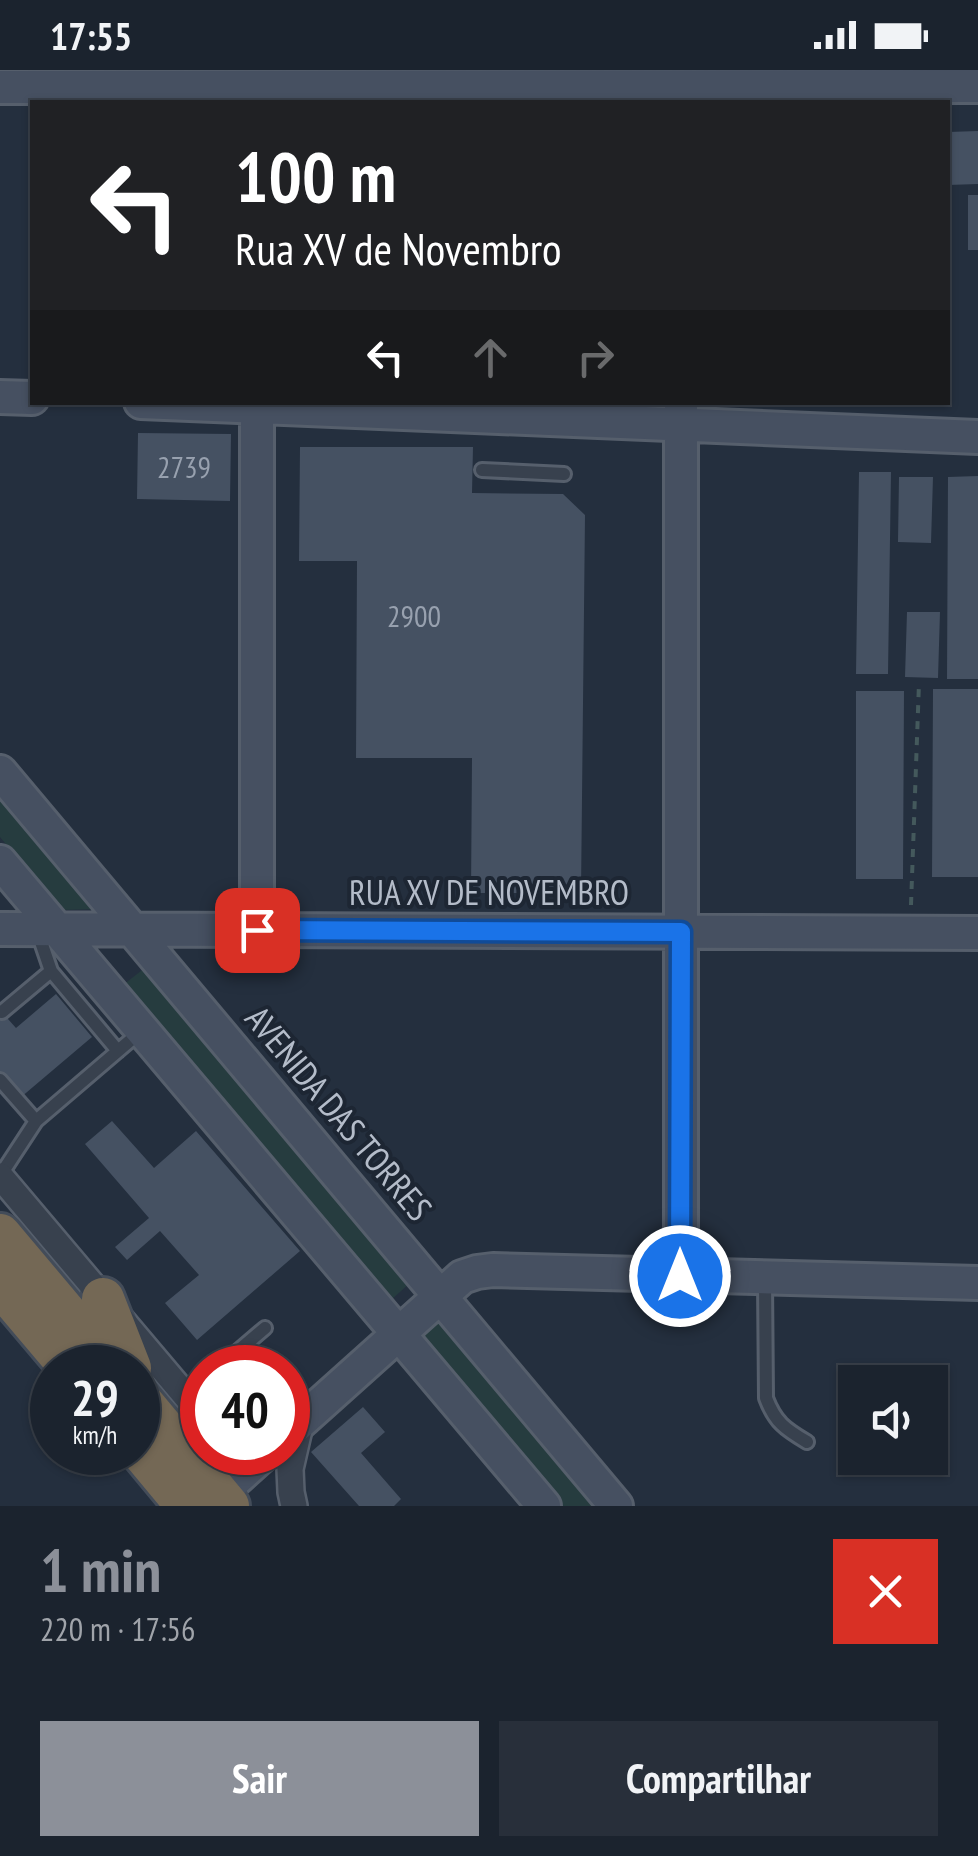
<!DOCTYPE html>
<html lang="pt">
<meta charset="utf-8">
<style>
body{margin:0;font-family:"PT Sans Narrow",sans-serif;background:#282f3a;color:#f1f3f6;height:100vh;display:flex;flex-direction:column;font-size:38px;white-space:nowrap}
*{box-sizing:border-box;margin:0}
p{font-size:32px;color:#a0a4aa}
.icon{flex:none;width:55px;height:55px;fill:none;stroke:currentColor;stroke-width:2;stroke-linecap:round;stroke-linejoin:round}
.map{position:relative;height:1436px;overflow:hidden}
.panel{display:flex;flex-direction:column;background:#1b232e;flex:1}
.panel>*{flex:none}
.hud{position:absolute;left:30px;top:30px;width:920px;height:305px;border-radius:0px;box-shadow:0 2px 8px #0004,0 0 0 2px #39404a;background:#202124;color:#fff;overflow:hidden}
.tools{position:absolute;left:838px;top:1295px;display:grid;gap:20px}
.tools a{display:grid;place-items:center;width:110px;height:110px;border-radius:0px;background:#1b232e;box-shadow:0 2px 8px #0004,0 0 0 2px #39404a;font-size:50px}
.speed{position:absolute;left:30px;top:1275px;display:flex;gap:20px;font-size:50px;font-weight:700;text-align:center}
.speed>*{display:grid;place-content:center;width:130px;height:130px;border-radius:50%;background:#1b232e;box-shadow:0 2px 8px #0004,0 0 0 2px #39404a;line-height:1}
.speed small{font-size:25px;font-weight:400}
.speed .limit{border:15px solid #d22;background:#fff;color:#111}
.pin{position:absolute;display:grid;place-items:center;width:85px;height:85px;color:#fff;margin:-42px;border-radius:20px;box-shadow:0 5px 15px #0006}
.me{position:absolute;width:110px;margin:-55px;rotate:0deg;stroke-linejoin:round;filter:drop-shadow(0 0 8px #0008)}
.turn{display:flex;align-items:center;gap:35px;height:210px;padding:0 40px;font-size:45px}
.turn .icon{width:130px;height:130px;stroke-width:2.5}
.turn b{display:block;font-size:70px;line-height:85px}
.lanes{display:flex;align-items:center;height:95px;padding:0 40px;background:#0003;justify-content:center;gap:50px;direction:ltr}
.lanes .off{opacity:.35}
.round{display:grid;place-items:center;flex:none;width:105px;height:105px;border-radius:0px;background:#282f3a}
.summary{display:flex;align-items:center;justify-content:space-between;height:170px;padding:0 40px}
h1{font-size:60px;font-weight:800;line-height:75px;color:#8c9099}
.primary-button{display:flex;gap:20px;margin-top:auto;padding:20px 40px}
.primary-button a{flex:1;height:115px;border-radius:0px;background:#8c9099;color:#fff;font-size:40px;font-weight:800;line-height:115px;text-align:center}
.primary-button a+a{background:#282f3a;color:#f1f3f6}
.status{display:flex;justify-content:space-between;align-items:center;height:70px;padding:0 50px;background:#1b232e;direction:ltr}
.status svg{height:28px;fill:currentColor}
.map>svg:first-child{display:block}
.green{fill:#263c3f}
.building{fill:#455162}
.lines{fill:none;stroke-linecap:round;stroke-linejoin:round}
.lane-casing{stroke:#565f6c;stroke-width:18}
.street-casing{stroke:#565f6c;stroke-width:30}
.secondary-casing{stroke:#565f6c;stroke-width:38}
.highway-casing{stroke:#434c59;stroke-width:48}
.path{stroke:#44595c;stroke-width:4;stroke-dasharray:8 8;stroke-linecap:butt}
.lane{stroke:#38414e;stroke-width:12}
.street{stroke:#38414e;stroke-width:25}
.secondary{stroke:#465061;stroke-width:32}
.highway{stroke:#746855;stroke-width:42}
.route-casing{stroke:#114b97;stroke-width:25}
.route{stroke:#1a73e8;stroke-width:18}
.labels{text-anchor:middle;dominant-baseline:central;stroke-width:8;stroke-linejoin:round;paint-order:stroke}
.number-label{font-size:30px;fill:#98a1af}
.street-label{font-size:35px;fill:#b4bcc9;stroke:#1d2633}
</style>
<div class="status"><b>17:55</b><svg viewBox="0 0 49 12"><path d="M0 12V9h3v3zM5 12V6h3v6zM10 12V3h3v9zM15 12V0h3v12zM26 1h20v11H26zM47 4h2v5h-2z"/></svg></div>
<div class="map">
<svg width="978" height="1436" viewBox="0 0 978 1436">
<rect width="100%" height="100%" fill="#242f3e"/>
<path class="green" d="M 0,715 L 104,839 L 60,840 L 0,767 Z
M 146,897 L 411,1212 L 390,1231 L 123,915 Z
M 444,1246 L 603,1436 L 558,1436 L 417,1269 Z"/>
<path class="building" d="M 978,61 L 978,114 L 948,115 L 948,62 Z
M 968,125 L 978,125 L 978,180 L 968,180 Z
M 138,363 L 231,364 L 230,431 L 137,429 Z
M 300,377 L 473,377 L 472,423 L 563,424 L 585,445 L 581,823 L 471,823 L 472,688 L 356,688 L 357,491 L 299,491 Z
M 859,402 L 891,402 L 888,604 L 856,604 Z
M 978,406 L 978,609 L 947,609 L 948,407 Z
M 899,407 L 933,407 L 931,473 L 898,472 Z
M 907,542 L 940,542 L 938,608 L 905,607 Z
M 933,619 L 978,619 L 978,807 L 932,807 Z
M 856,621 L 904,621 L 903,809 L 856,809 Z
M 56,924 L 92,967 L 20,1028 L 0,1005 L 0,940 L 16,958 Z
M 112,1051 L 154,1098 L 196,1061 L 300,1181 L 197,1270 L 165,1233 L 199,1205 L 160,1161 L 127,1190 L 115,1177 L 149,1148 L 85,1074 Z
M 363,1337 L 385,1362 L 361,1383 L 401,1429 L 394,1436 L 359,1436 L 311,1382 Z"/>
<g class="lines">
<g class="lane-casing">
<path id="lane" d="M 482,400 L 564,404
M 51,901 L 118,981
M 2,942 L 51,901 L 37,860
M 0,1010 L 36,1051
M 0,1106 L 36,1051 L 139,963
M 765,1211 L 766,1328 C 775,1352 785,1359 807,1372
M 218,1298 L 265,1258
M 185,1325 L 202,1310"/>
</g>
<g class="street-casing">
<path id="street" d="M 0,1106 L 191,1332 L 202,1341
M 294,1436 L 291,1422 L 290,1399 L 301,1351 L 297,1351"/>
</g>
<g class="secondary-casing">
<path id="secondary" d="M 0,17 L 978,16
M 0,327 L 32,328
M 141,332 L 978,367
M 0,702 L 616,1436
M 0,792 L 544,1436
M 0,859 L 978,863
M 257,860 L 257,332
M 681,1206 L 681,332
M 288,1363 L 462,1207 L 477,1202 L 493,1200 L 978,1213
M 206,1436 L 266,1382"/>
</g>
<g class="highway-casing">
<path id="highway" d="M 0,1165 L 112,1298
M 0,1214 L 71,1298
M 103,1229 L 130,1298
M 138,1328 L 228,1436
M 138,1377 L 187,1436"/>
</g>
<path class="path" d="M 911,835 L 919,613"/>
<use href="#lane" class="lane"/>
<use href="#street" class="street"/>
<use href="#secondary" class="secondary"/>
<use href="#highway" class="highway"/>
</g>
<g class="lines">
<g class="route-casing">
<path id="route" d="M 257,860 L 681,862 L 680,1206"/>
</g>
<use href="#route" class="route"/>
</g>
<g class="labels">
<g class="number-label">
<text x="184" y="396">2739</text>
<text x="414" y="545">2900</text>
</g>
<g class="street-label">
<text x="489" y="822">RUA XV DE NOVEMBRO</text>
<text transform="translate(339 1043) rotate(50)">AVENIDA DAS TORRES</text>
</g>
</g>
</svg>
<div class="tools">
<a><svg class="icon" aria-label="sound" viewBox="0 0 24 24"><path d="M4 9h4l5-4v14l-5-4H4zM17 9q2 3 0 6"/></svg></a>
</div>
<div class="speed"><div>29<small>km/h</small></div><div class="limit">40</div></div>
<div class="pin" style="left:257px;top:860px;background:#d93025"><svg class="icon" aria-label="arrive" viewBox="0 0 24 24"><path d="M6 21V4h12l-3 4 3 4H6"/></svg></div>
<svg class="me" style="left:680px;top:1206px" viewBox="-20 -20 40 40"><circle r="17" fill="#1a73e8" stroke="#fff" stroke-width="3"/><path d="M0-11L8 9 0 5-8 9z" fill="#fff"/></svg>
<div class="hud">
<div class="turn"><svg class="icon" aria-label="left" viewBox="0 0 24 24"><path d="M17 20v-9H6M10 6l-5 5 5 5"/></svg><div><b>100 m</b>Rua XV de Novembro</div></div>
<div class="lanes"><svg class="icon" aria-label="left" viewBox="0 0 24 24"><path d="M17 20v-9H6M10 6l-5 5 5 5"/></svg><svg class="icon off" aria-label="ahead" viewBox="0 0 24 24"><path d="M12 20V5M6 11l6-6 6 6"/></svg><svg class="icon off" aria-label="right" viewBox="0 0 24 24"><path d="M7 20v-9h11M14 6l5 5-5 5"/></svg></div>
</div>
</div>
<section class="panel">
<div class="summary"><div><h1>1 min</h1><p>220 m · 17:56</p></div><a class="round" style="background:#d93025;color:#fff"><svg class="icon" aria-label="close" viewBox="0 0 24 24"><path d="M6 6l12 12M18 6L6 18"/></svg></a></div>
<div class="primary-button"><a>Sair</a><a>Compartilhar</a></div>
</section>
